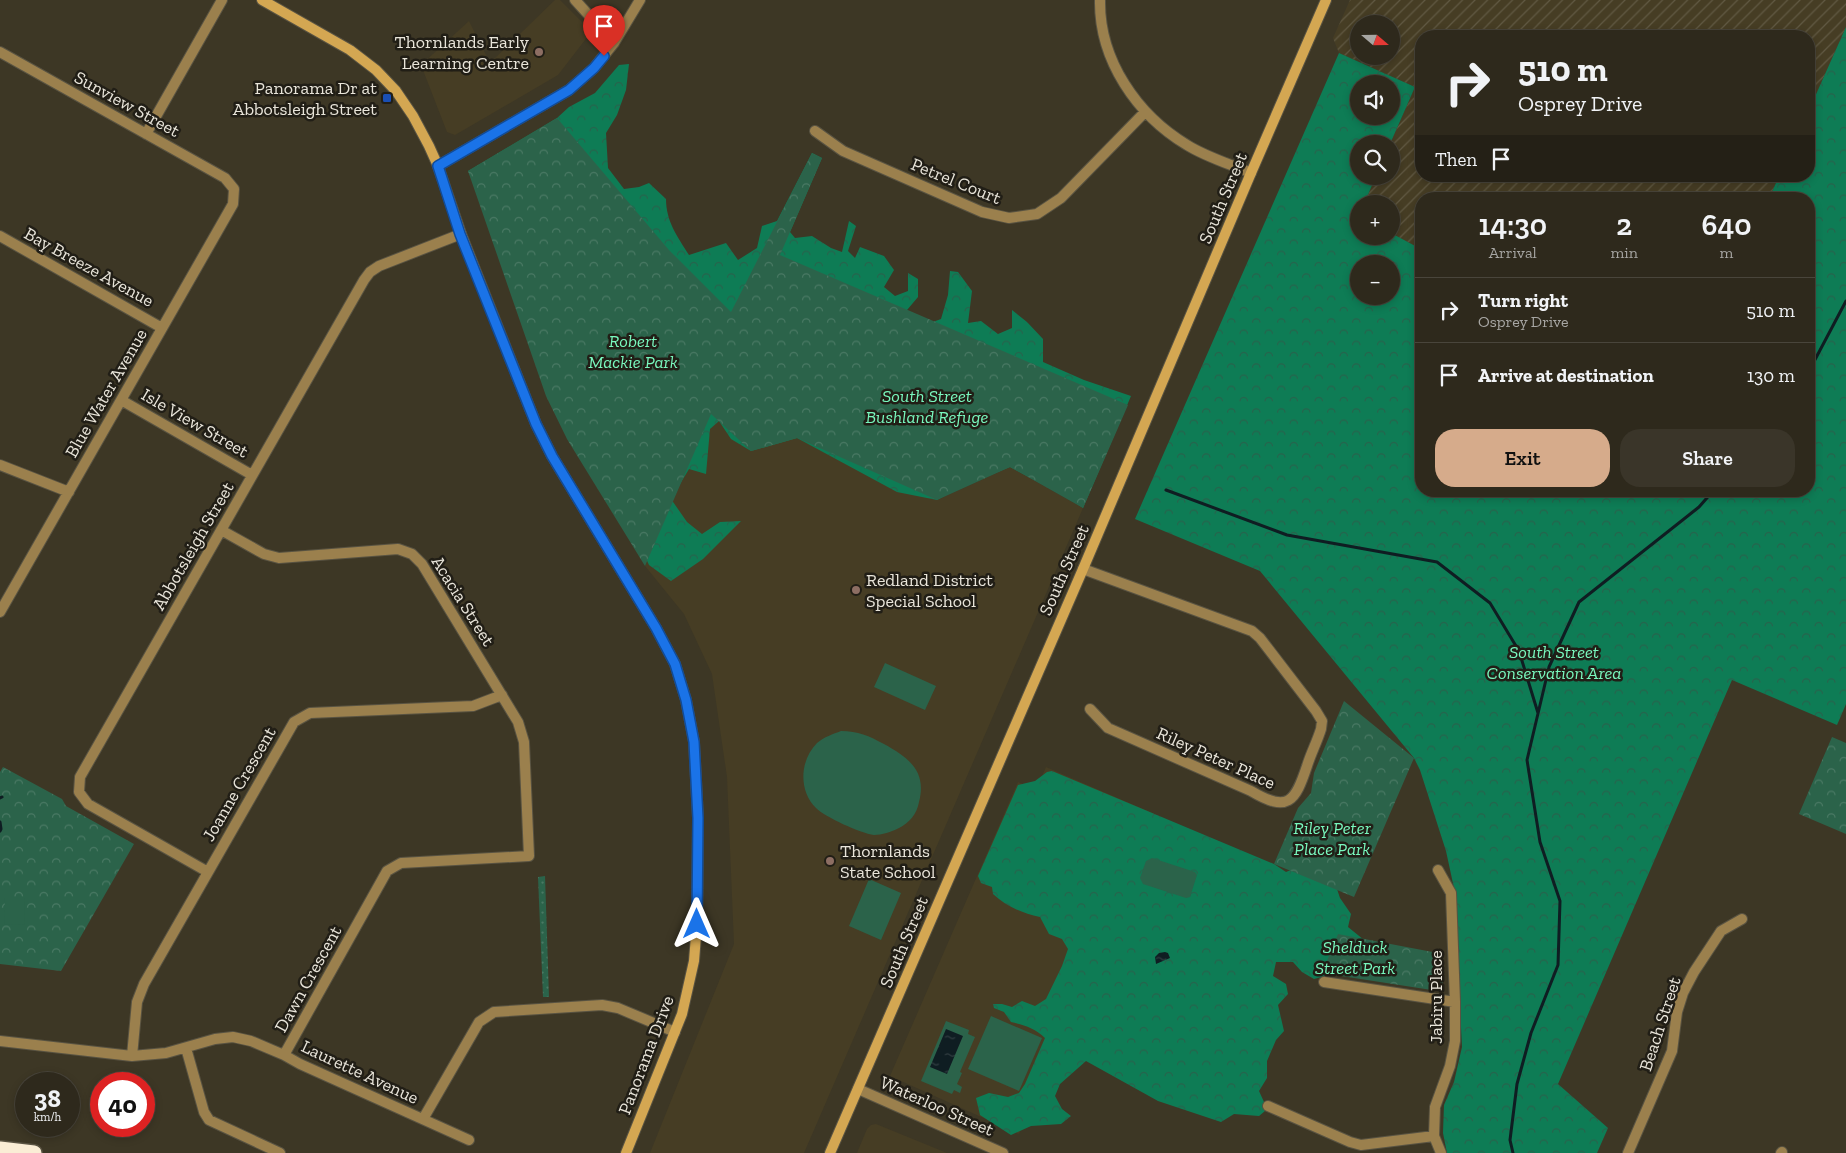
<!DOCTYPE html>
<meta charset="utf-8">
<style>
body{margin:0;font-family:"Zilla Slab",serif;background:#3a3529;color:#f1f3f6;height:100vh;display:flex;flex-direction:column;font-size:19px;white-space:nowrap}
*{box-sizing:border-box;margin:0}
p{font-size:16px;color:#a7a6a3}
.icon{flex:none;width:28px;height:28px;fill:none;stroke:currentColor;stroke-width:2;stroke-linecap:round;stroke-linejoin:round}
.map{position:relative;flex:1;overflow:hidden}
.panel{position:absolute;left:1415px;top:192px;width:400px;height:305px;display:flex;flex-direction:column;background:#2e291c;border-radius:20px;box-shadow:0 2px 8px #0003,0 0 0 1px #49453b}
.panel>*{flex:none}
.guide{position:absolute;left:1415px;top:30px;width:400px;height:152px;border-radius:20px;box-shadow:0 2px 8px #0003,0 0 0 1px #49453b;background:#2e291c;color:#f1f3f6;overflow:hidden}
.needle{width:32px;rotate:110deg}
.controls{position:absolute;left:1350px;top:15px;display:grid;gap:10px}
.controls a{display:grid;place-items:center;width:50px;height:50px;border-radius:50%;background:#2e291c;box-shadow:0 2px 8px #0003,0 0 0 1px #49453b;font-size:25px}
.speed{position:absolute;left:15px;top:1072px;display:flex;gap:10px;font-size:25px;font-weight:700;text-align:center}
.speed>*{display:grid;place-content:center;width:65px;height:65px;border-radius:50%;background:#2e291c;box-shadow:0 2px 8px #0003,0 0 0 1px #49453b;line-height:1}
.speed small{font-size:12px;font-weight:400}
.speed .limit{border:8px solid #d22;background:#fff;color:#111}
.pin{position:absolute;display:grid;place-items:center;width:42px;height:42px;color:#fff;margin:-51px -21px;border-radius:50% 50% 50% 0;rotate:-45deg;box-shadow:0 0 5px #0007}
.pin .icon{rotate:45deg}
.me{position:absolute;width:55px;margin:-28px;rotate:0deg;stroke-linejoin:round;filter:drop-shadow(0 0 4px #0008)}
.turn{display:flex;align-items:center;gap:18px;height:105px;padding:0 20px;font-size:22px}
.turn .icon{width:65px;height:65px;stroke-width:2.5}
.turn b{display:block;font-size:35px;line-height:42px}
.then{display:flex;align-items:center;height:48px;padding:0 20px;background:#0003;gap:10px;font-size:19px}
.eta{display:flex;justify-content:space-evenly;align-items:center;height:85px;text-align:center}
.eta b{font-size:30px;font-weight:600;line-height:35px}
.button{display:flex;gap:10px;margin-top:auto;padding:10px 20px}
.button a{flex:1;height:58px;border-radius:20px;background:#d6ab8b;color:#111;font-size:20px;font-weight:600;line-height:58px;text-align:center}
.button a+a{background:#3a3529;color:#f1f3f6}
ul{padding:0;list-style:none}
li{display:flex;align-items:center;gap:15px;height:65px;padding:0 20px;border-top:1px solid #49453b}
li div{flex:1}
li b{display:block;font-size:19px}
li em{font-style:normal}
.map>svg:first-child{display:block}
.built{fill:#463d24}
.industrial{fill:url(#industrial-furrows);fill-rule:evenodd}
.grass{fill:url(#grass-dots)}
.forest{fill:url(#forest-crowns);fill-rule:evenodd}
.park{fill:url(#park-crowns)}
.pitch{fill:#2b634a}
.water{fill:url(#water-ripples)}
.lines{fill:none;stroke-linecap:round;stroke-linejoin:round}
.stream{stroke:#0f1d22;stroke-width:3}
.street-casing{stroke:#595342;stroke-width:12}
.secondary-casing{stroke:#595342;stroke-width:12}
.highway-casing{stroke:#595342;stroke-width:18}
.street{stroke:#9b804d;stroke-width:10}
.secondary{stroke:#d4a752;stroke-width:10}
.highway{stroke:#faedd5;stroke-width:15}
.route-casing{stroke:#114b97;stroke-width:12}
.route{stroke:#1a73e8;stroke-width:9}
.education-dot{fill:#8d6e63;stroke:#211e16;stroke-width:2}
.transit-dot{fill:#1a4fb4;stroke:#211e16;stroke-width:2}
.labels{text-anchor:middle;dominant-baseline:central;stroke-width:5;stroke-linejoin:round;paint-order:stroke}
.poi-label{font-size:18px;fill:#e9e5da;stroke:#211e16;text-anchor:end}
.street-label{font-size:18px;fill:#e9e5da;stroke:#211e16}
.park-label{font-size:18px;font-style:italic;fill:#79f8be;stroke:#211e16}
</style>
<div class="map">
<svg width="1846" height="1153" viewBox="0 0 1846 1153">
<defs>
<pattern id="industrial-furrows" width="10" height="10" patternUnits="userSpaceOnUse" patternTransform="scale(1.25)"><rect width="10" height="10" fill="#463d24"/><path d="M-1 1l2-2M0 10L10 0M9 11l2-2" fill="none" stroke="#615943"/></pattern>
<pattern id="grass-dots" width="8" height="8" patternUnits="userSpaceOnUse" patternTransform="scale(1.25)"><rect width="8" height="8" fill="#2b634a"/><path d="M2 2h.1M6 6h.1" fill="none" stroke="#4a7964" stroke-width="1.8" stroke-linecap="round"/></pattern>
<pattern id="forest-crowns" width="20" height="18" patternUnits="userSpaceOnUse" patternTransform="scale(1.25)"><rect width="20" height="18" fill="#0e7c55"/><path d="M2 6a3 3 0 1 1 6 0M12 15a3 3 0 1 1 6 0" fill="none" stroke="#27634c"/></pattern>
<pattern id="park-crowns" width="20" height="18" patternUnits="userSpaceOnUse" patternTransform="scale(1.25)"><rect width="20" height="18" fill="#2b634a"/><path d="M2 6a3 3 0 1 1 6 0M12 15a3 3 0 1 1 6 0" fill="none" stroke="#4a7964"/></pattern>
<pattern id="water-ripples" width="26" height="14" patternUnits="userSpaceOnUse" patternTransform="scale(1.25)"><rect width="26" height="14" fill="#0f1d22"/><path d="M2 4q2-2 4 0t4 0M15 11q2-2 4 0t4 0" fill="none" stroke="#323e42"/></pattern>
</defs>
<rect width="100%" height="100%" fill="#3d3725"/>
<path class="built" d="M 555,0 L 560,0 L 586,26 L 587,36 L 585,40 L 558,75 L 455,135 L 447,132 L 421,65 L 469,21 L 490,63 Z
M 711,413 L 797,438 L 937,500 L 1010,467 L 1083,508 L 804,1153 L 650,1153 L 734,944 L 727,777 L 712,674 L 684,614 L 645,566 Z
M 1046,767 L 1157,815 L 1019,1134 L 890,1076 L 1018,782 L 1036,790 Z
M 876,1124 L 947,1153 L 857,1153 L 867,1129 L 871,1125 Z"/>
<path class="industrial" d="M 1350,0 L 1846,0 L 1846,27 L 1809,110 L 1809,36 L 1421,36 L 1421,176 L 1779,176 L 1769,199 L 1421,199 L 1421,297 L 1416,290 L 1419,248 L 1391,233 L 1391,204 L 1364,204 L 1376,176 L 1391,176 L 1390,144 L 1415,87 L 1339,53 L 1333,38 ZM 1359,24 L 1391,24 L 1391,56 L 1359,56 Z"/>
<path class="grass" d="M 545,876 L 549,997 L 543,997 L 538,877 Z"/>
<path class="forest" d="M 1846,27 L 1846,704 L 1837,725 L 1732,680 L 1558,1084 L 1608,1128 L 1597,1153 L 1447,1153 L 1443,1133 L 1444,1105 L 1454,1082 L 1462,1047 L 1454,888 L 1446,851 L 1420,770 L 1414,758 L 1260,571 L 1135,519 L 1339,53 L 1415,87 L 1390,144 L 1359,144 L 1359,176 L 1376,176 L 1364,204 L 1359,204 L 1359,236 L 1391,236 L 1391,233 L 1419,248 L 1416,290 L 1421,297 L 1421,491 L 1809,491 L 1809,199 L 1769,199 L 1779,176 L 1809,176 L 1809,110 ZM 1359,84 L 1391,84 L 1391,116 L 1359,116 ZM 1359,264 L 1391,264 L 1391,296 L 1359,296 Z
M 629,64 L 626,90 L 617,115 L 606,133 L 608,168 L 624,189 L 639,187 L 649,183 L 666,199 C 666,221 677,236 689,255 L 726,243 L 738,260 L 757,248 L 762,226 L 777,221 L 812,153 L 822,158 L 790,232 L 795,238 L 812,236 L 831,248 L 842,252 L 849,221 L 856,226 L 848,251 L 855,258 L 860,247 L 884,256 L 894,270 L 884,287 L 895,296 L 908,291 L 908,273 L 918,279 L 918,297 L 907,310 L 908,321 L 922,326 L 941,319 L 948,295 L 950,271 L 958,272 L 972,291 L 968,323 L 981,321 L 998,334 L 1012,328 L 1012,310 L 1027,322 L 1043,339 L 1043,362 L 1084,380 L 1131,396 L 1083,508 L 1068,498 L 1010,467 L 959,488 L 937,500 L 897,492 L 797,438 L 751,451 L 731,439 L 719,421 L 710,429 L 706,474 L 689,469 L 671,499 L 687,522 L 702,534 L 720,522 L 741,521 L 703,559 L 671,581 L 649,565 L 468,171 L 557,118 L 569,107 L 595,93 L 619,65 Z
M 1052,771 L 1274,864 L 1286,872 L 1305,864 L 1333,877 L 1340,898 L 1351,914 L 1348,927 L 1369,944 L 1336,973 L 1314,979 L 1302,972 L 1293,962 L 1276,962 L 1273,976 L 1286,984 L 1288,994 L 1278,1005 L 1284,1031 L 1276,1040 L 1267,1061 L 1267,1078 L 1259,1091 L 1264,1102 L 1265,1111 L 1259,1116 L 1234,1114 L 1221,1122 L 1158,1101 L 1086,1061 L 1060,1084 L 1055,1096 L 1062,1109 L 1071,1116 L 1061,1124 L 1031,1126 L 1011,1135 L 980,1115 L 976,1098 L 989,1093 L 1008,1097 L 1019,1093 L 1025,1084 L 1045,1038 C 1035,1028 1024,1025 1011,1022 L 1004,1012 L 994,1008 L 993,1004 L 1002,1004 L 1012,1007 L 1022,1001 L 1035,1006 L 1046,999 L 1062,966 L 1068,949 L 1062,939 L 1049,934 L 1040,917 C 1022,913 1007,907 993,894 L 992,887 L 981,883 L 978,876 L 1018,785 L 1035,781 L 1047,772 Z"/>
<path class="park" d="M 557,118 L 669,250 L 731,312 L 812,153 L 822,158 L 780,255 L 1128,405 L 1083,508 L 1010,467 L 937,500 L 797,438 L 751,451 L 711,414 L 645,566 L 567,439 L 546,396 L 468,171 Z
M 1344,701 L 1414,758 L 1354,897 L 1274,864 L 1298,808 L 1311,793 L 1314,773 Z
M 1832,737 L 1846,743 L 1846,834 L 1799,814 Z
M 3,767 L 62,799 L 66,806 L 134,844 L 61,971 L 0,964 L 0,772 Z
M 1338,934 L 1443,954 L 1443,985 L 1438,991 L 1322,973 Z"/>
<path class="pitch" d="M 885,663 L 936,686 L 925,710 L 874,687 Z
M 841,731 C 858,731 869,736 884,744 C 909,758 927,771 919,802 C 917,814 909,823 899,828 C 891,832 882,835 874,835 C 860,833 825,817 816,808 C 798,790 800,760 817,743 C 824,737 833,734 841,731 Z
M 1152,858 L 1195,872 L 1197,875 L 1190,897 L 1186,898 L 1143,884 L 1140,878 L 1146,861 Z
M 869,879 L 901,893 L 881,940 L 849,926 Z
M 5,898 L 25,898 L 24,925 L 4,924 Z
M 991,1016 L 1042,1038 L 1019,1091 L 968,1069 Z
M 946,1021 L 969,1030 L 968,1034 L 975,1037 L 960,1072 L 962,1073 L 957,1084 L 962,1087 L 960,1093 L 954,1090 L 952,1094 L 921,1081 Z"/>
<path class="water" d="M 1165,952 L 1168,953 L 1170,958 L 1156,964 L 1155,957 L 1159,953 Z
M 946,1029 L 963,1036 L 947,1074 L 930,1067 Z"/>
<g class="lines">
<path class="stream" d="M 1809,371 L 1846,301
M 1166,490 L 1287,535 L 1437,562 L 1490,603 L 1519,651 L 1538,713
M 0,798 L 2,797
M 0,822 L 1,829 L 0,831
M 1513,1153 L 1510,1140 L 1517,1084 L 1531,1033 L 1558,965 L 1560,901 L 1540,842 L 1527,760 L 1549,667 L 1579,602 L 1699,507 L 1713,491"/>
<g class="street-casing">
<path id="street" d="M 575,0 L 614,43
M 1100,0 C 1099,60 1137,115 1187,145 C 1206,157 1230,164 1251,173
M 0,52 L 225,178 L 234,189 L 233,204 L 0,612
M 815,131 L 843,151 L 982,212 L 1009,218 L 1037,214 L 1061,198 L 1145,112
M 146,134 L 222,0
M 438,166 L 569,90 L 594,68 L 614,43 L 640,0
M 0,236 L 162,328
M 121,400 L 252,475
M 0,465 L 69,492
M 1083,569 L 1252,631 L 1260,638 L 1316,711 L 1322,721 L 1321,729 C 1317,742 1311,753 1307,766 C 1295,802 1288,813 1251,791 L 1108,728 L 1090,709
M 1438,870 L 1451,893 L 1455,1002 L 1455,1041 L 1450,1066 L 1435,1107 L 1434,1136 L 1441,1153
M 208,872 L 88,804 L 79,792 L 80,777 L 364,280 L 370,272 L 379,266 L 461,234
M 1324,982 L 1455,1002
M 0,1041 L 132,1056 L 166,1053 L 215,1039 L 233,1037 L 251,1041 L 284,1055 L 387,871 L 401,863 L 529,856 L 524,742 L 518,722 L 422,564 L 412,554 L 398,549 L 279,558 L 264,554 L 221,530
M 186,1048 L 204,1112 L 209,1120 L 280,1153
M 284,1055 L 300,1064 L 469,1140
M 132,1056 L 137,1002 L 144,984 L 294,722 L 310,713 L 473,706 L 502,695
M 858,1089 L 1003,1153
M 1268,1106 L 1350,1142 L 1361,1145 L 1434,1136
M 423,1119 L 479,1022 L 494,1012 L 602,1005 L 618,1008 L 675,1032
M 1628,1153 L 1672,1051 L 1677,1012 L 1683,993 L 1694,972 L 1721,931 L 1742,919
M 1781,1153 L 1782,1152"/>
</g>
<g class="secondary-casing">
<path id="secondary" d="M 262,0 L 350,50 L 376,70 L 396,91 L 413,116 L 429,146 L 438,166 L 461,234 L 536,424 L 552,456 L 656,628 L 675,664 L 686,700 L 694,742 L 698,818 L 697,923 L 694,961 L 682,1014 L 626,1153
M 830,1153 L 1083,569 L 1251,173 L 1326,0"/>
</g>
<g class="highway-casing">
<path id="highway" d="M 0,1149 L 34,1153"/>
</g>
<use href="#street" class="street"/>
<use href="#secondary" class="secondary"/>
<use href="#highway" class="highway"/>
</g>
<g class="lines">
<g class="route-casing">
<path id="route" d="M 604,56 L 594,68 L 569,90 L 438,166 L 460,234 L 536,424 L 552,456 L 656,628 L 675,664 L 686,700 L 694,742 L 698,818 L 697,924"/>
</g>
<use href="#route" class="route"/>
</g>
<g class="education-dot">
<circle cx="539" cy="52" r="5"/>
<circle cx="856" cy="590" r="5"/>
<circle cx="830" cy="861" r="5"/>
</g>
<rect class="transit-dot" x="382" y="93" width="10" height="10" rx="2.5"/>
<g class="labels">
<g class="poi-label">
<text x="529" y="42">Thornlands Early<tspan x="529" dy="21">Learning Centre</tspan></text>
<text x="377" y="88">Panorama Dr at<tspan x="377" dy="21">Abbotsleigh Street</tspan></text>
<text x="866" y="580" text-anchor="start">Redland District<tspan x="866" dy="21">Special School</tspan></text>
<text x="840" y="851" text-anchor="start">Thornlands<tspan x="840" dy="21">State School</tspan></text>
</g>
<g class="street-label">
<text transform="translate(127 104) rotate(29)">Sunview Street</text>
<text transform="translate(956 181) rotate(22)">Petrel Court</text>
<text transform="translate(1223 198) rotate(-67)">South Street</text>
<text transform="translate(89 267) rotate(29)">Bay Breeze Avenue</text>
<text transform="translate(106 393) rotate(-60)">Blue Water Avenue</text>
<text transform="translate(195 423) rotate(30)">Isle View Street</text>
<text transform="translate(193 546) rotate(-60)">Abbotsleigh Street</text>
<text transform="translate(1064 570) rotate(-66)">South Street</text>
<text transform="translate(463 601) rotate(58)">Acacia Street</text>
<text transform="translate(1216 758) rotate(24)">Riley Peter Place</text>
<text transform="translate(239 784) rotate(-60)">Joanne Crescent</text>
<text transform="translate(904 942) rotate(-67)">South Street</text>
<text transform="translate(308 979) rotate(-61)">Dawn Crescent</text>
<text transform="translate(1436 997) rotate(-90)">Jabiru Place</text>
<text transform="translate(1660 1024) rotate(-72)">Beach Street</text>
<text transform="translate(646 1055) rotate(-69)">Panorama Drive</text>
<text transform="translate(360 1072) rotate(25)">Laurette Avenue</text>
<text transform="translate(937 1106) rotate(24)">Waterloo Street</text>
</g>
<g class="park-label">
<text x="633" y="341">Robert<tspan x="633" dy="21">Mackie Park</tspan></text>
<text x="927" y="396">South Street<tspan x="927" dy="21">Bushland Refuge</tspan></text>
<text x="1554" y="652">South Street<tspan x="1554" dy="21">Conservation Area</tspan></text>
<text x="1332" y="828">Riley Peter<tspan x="1332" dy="21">Place Park</tspan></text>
<text x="1355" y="947">Shelduck<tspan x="1355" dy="21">Street Park</tspan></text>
</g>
</g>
</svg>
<div class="controls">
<a><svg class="needle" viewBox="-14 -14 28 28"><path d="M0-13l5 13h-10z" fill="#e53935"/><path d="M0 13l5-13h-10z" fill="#a7a6a3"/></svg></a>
<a><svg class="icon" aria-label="sound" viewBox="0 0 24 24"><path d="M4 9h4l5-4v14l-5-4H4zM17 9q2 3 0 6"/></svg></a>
<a><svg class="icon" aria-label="search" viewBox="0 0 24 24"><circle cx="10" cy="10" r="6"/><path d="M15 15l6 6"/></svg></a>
<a>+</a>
<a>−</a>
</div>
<div class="speed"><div>38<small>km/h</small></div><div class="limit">40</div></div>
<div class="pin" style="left:604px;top:56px;background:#d93025"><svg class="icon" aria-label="arrive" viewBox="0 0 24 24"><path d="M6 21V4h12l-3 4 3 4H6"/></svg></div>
<svg class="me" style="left:697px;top:924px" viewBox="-20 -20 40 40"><path d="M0-17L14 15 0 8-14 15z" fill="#1a73e8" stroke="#fff" stroke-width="4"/></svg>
<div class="guide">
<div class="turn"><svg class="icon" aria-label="right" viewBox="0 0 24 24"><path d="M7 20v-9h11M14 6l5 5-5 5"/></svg><div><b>510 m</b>Osprey Drive</div></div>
<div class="then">Then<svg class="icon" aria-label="arrive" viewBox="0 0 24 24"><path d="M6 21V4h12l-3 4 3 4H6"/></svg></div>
</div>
<section class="panel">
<div class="eta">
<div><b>14:30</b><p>Arrival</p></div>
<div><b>2</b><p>min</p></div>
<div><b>640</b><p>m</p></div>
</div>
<ul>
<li><svg class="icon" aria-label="right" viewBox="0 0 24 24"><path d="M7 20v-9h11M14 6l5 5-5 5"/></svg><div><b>Turn right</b><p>Osprey Drive</p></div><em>510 m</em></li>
<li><svg class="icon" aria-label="arrive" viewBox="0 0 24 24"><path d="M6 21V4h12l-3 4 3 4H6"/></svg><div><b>Arrive at destination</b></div><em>130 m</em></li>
</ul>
<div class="button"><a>Exit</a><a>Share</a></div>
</section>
</div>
